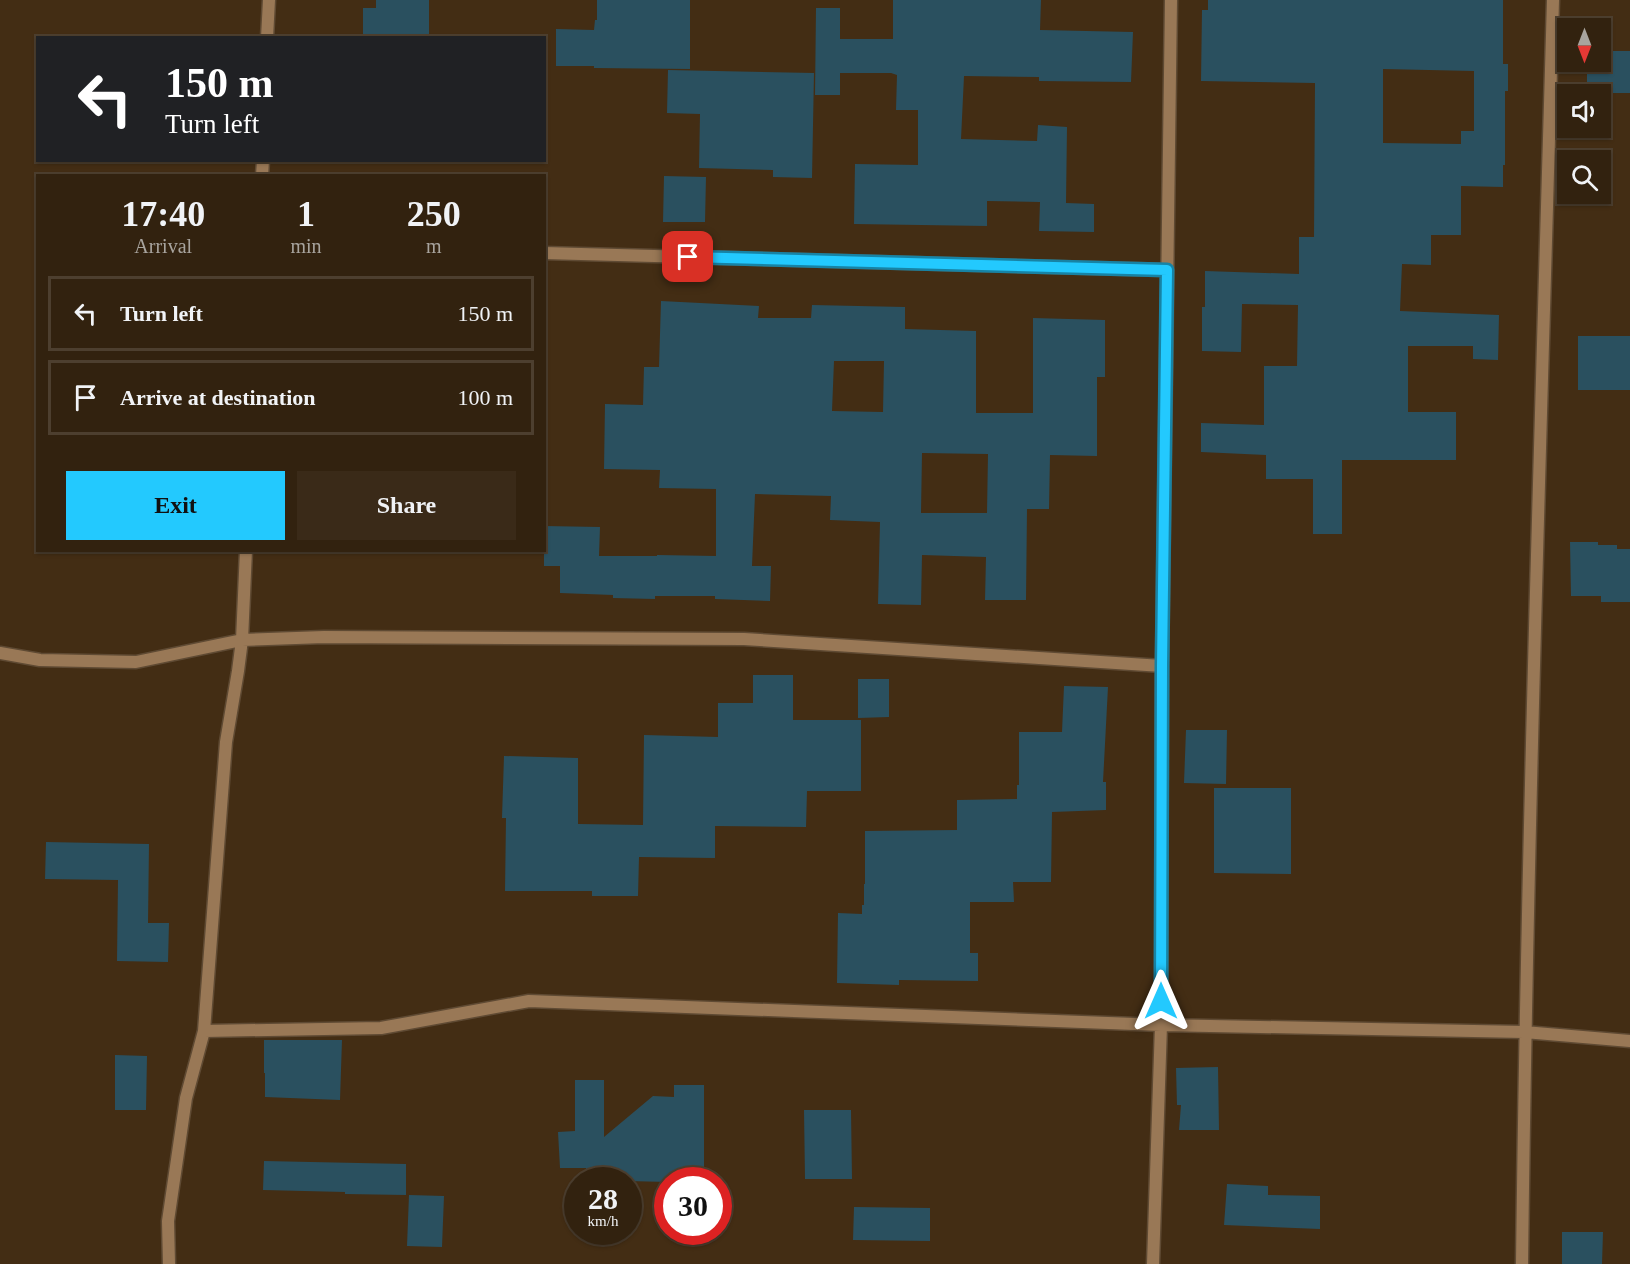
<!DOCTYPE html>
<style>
body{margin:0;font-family:"Times New Roman",serif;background:#3a2a18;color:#f1f3f6;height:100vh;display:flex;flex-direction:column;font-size:22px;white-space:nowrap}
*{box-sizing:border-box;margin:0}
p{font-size:20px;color:#a8a49e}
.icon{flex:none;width:33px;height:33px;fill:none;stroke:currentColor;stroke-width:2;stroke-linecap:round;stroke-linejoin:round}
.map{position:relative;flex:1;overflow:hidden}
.panel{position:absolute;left:36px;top:174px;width:510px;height:378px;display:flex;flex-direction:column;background:#32220f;border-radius:0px;box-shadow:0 2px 4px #0004,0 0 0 2px #4d3f2f}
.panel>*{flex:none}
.top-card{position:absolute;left:36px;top:36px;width:510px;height:126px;border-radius:0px;box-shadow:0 2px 4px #0004,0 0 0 2px #4d3f2f;background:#202124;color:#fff;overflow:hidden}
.needle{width:39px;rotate:180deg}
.controls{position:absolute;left:1557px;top:18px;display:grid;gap:12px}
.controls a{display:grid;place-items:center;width:54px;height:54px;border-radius:0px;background:#32220f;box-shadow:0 2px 4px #0004,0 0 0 2px #4d3f2f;font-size:30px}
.speed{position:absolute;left:564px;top:1167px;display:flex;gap:12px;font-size:30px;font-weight:700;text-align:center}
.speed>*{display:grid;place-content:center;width:78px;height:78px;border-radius:50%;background:#32220f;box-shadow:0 2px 4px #0004,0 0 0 2px #4d3f2f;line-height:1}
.speed small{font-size:15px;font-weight:400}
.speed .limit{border:9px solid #d22;background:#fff;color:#111}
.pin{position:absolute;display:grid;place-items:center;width:51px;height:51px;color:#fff;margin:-26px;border-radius:12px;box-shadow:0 3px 9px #0006}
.me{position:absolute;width:66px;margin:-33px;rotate:0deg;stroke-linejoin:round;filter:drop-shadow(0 0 4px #0008)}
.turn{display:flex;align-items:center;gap:21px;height:126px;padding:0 30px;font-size:27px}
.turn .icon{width:78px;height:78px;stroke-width:2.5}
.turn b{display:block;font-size:42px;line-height:51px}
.eta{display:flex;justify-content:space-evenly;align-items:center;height:102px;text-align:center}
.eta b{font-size:36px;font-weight:600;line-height:42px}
.cta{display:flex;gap:12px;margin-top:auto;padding:12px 30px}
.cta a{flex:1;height:69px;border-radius:0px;background:#23c9fe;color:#111;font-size:24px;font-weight:600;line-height:69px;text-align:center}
.cta a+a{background:#3a2a18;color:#f1f3f6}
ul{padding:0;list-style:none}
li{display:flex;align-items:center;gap:18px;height:75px;margin:0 12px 9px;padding:0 18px;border:3px solid #4d3f2f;border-radius:0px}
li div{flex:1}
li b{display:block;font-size:22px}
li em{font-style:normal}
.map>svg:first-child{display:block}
.building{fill:#2a505f;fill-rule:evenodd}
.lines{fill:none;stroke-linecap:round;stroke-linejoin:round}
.street-casing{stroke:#5f4a33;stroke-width:15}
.street{stroke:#997856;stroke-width:12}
.route-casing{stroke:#1783a5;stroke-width:15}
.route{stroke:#23c9fe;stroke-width:10}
</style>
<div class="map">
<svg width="1630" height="1264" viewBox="0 0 1630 1264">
<rect width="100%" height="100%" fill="#432d14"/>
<path class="building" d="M 376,0 L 429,0 L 429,35 L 363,34 L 363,8 L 376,8 Z
M 597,0 L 690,0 L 690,69 L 594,68 L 594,66 L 556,66 L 556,29 L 594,30 L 595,20 L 597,20 Z
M 893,0 L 1041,0 L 1040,30 L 1133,32 L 1131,82 L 1039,81 L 1039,77 L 964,76 L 961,139 L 1037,141 L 1038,125 L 1067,127 L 1066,203 L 1094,204 L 1094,232 L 1039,231 L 1040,202 L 987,201 L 987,226 L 854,224 L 855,164 L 918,165 L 918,110 L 896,110 L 897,75 L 891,73 L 840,73 L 840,95 L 815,95 L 816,8 L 840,8 L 840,39 L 893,39 Z
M 1208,0 L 1503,0 L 1503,64 L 1508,64 L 1508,91 L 1505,91 L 1505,165 L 1503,165 L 1503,187 L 1461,186 L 1461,235 L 1431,235 L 1431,265 L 1402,264 L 1400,311 L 1499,315 L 1498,360 L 1473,359 L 1473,346 L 1408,346 L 1408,412 L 1456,412 L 1456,460 L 1342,460 L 1342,534 L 1313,534 L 1313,479 L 1266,479 L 1266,455 L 1201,452 L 1201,423 L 1264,425 L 1264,366 L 1297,366 L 1298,305 L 1242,304 L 1241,352 L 1202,351 L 1202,307 L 1205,307 L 1205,271 L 1299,274 L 1299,237 L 1314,237 L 1315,83 L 1201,81 L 1202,10 L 1208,10 ZM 1383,69 L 1474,71 L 1474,131 L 1461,131 L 1461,144 L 1383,143 Z
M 1600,51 L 1630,51 L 1630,93 L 1587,93 L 1587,62 L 1600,62 Z
M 668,70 L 814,73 L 812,178 L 773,177 L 773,170 L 699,168 L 700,114 L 667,113 Z
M 664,176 L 706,177 L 705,222 L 663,222 Z
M 661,301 L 759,306 L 758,318 L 811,318 L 812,305 L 905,307 L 905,329 L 976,331 L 976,413 L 1033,413 L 1033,318 L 1105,320 L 1105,377 L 1097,377 L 1097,456 L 1050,455 L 1049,509 L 1027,509 L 1026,600 L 985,600 L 986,557 L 922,555 L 921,605 L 878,604 L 880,522 L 830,520 L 831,496 L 755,494 L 752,566 L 771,566 L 770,601 L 715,599 L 715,596 L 655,596 L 655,599 L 613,598 L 613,595 L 560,593 L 560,566 L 544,566 L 544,526 L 600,527 L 599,556 L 657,556 L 657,555 L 716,556 L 716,489 L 659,488 L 660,470 L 604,469 L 605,404 L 643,405 L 644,367 L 659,367 ZM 834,361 L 884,361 L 883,412 L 832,411 ZM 922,453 L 988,454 L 987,513 L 921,513 Z
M 1578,336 L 1630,336 L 1630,390 L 1578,390 Z
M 1570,542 L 1598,542 L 1598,545 L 1617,545 L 1617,549 L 1630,549 L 1630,602 L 1601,602 L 1601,596 L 1571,596 Z
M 753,675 L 793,675 L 793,720 L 861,720 L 861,791 L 807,791 L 806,827 L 715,826 L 715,858 L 639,857 L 638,896 L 592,896 L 592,891 L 505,891 L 506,818 L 502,818 L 504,756 L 578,758 L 578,824 L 643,825 L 644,735 L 718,737 L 718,703 L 753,703 Z
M 858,679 L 889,679 L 889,717 L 858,718 Z
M 1064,686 L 1108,687 L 1103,782 L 1106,782 L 1106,810 L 1052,812 L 1051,882 L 1013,882 L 1014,902 L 970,902 L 970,953 L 978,953 L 978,981 L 899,980 L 899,985 L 837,983 L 838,913 L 862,914 L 862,905 L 864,905 L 864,884 L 865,884 L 865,831 L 957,830 L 957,800 L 1017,799 L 1017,785 L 1019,785 L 1019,732 L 1062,732 Z
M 1186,730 L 1227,730 L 1226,784 L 1184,783 Z
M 1214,788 L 1291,788 L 1291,874 L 1214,873 Z
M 46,842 L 149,844 L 148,923 L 169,923 L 168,962 L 117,961 L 118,880 L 45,879 Z
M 264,1040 L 342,1040 L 340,1100 L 265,1097 L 265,1073 L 264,1073 Z
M 115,1055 L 147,1056 L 146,1110 L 115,1110 Z
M 1218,1067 L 1219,1130 L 1179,1130 L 1181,1105 L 1177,1105 L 1176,1068 Z
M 575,1080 L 604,1080 L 604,1137 L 653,1096 L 674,1097 L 674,1085 L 704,1085 L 704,1180 L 668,1180 L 668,1182 L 586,1180 L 586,1168 L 560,1168 L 558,1132 L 575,1131 Z
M 804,1110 L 851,1110 L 852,1179 L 805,1179 Z
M 264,1161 L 406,1164 L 406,1195 L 345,1194 L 345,1192 L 263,1190 Z
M 1227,1184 L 1268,1186 L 1268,1195 L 1320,1196 L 1320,1229 L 1224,1225 Z
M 409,1195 L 444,1196 L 442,1247 L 407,1246 Z
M 854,1207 L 930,1208 L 930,1241 L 853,1240 Z
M 1562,1232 L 1603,1232 L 1602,1264 L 1562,1264 Z"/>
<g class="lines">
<g class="street-casing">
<path id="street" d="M 267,38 L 269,0
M 262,176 L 263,160
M 544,253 L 1167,270
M 0,653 L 40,660 L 136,662 L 242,640 L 324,637 L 744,639 L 1162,666
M 204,1031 L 381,1028 L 529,1001 L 1161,1025 L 1524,1032 L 1630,1041
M 169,1264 L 168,1221 L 186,1098 L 204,1031 L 226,742 L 238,671 L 242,640 L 246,550
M 1153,1264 L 1161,1025 L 1162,666 L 1171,0
M 1522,1264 C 1527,843 1541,421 1553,0"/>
</g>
<use href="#street" class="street"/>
</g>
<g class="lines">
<g class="route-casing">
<path id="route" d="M 688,257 L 1167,270 L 1162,666 L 1161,1001"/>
</g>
<use href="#route" class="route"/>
</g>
</svg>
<div class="controls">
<a><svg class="needle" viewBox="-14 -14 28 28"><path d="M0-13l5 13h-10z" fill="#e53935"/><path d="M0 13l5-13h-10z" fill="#a8a49e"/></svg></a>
<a><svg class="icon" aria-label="sound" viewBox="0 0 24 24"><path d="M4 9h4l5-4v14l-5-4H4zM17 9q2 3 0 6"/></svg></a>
<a><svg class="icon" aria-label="search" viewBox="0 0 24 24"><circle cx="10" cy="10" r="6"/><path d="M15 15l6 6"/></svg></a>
</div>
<div class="speed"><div>28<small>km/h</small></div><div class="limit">30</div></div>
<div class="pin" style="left:688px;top:257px;background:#d93025"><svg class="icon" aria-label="arrive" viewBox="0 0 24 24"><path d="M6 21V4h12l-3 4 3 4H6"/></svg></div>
<svg class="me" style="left:1161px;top:1001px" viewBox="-20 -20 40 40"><path d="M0-17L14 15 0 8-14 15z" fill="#23c9fe" stroke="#fff" stroke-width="4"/></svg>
<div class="top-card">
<div class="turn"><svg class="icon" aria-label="left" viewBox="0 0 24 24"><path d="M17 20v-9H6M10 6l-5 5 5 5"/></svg><div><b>150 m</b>Turn left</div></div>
</div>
<section class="panel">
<div class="eta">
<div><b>17:40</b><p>Arrival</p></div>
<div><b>1</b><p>min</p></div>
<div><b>250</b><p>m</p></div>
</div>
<ul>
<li><svg class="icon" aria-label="left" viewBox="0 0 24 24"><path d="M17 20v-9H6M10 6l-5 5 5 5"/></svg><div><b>Turn left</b></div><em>150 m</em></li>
<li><svg class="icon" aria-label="arrive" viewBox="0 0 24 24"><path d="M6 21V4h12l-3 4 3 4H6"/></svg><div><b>Arrive at destination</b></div><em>100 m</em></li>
</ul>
<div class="cta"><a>Exit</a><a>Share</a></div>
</section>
</div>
